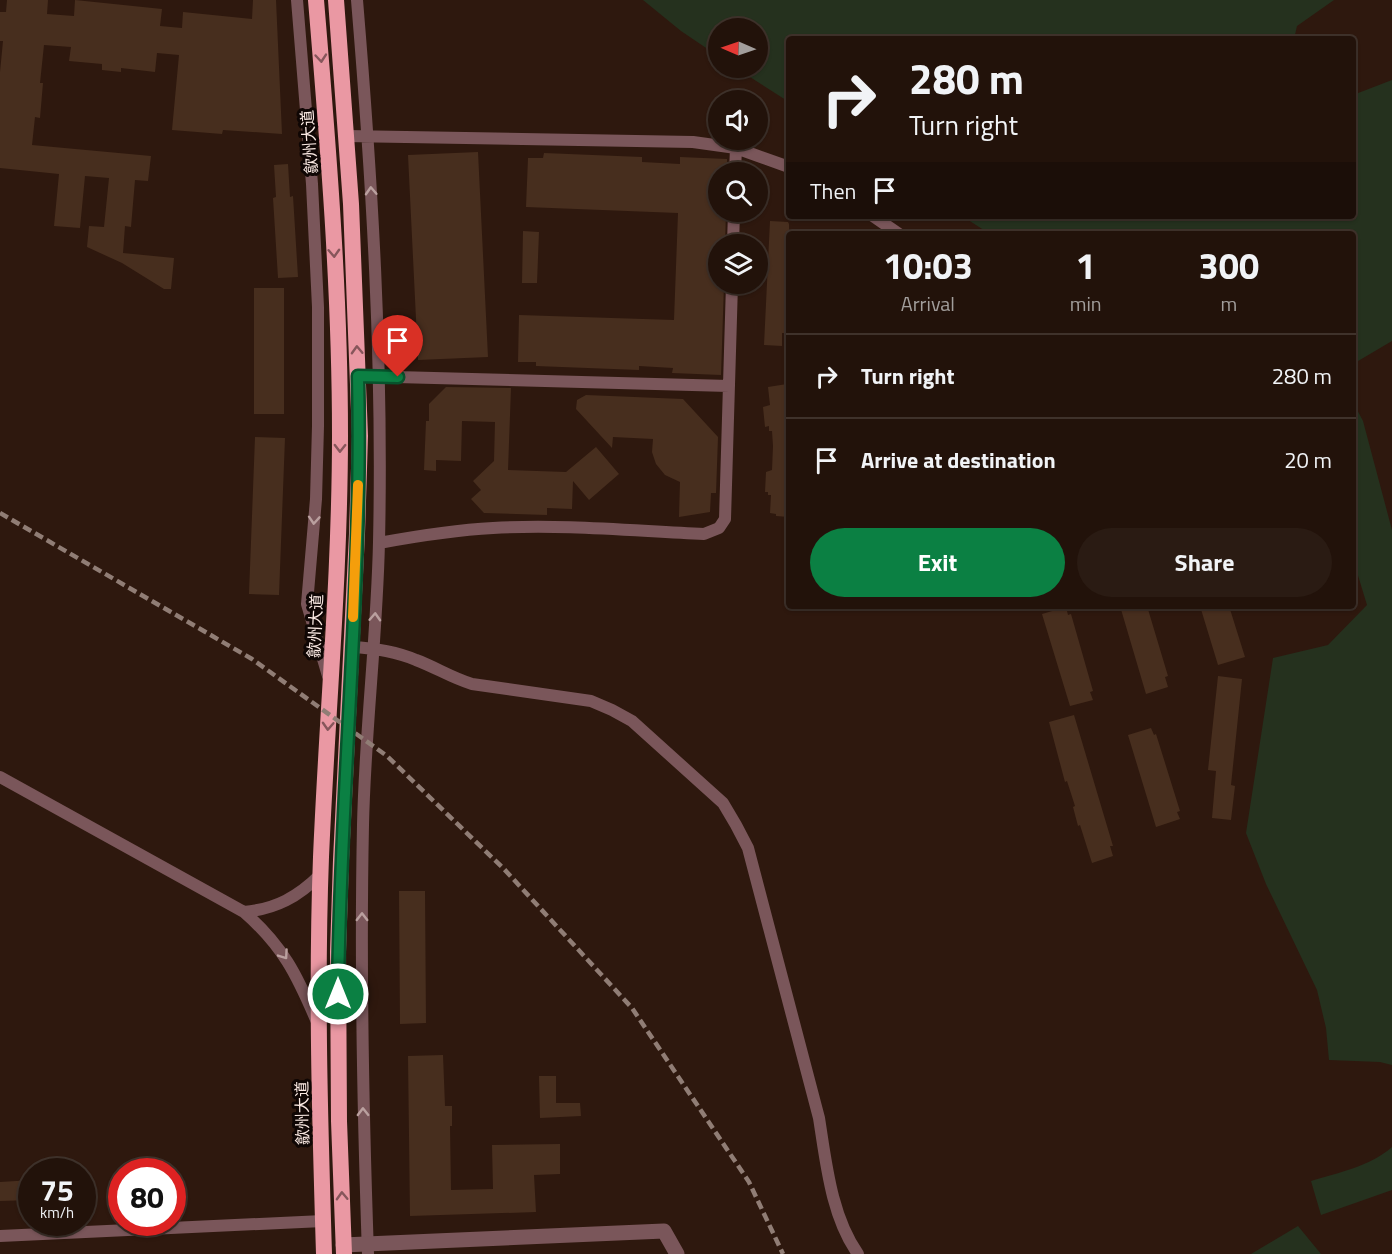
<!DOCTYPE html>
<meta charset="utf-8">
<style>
body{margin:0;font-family:"Titillium Web","Noto Sans SC",sans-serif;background:#2a1b13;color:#f1f3f6;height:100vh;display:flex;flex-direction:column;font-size:22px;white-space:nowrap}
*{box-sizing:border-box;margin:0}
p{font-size:20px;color:#a29e9c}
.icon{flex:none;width:33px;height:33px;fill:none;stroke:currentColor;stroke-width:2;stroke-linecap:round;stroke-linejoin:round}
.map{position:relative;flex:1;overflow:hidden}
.sheet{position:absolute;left:786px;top:231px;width:570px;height:378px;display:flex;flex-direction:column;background:#22120a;border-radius:6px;box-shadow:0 2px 4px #0004,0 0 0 2px #3f322b}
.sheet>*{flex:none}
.hud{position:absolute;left:786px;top:36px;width:570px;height:183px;border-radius:6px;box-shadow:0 2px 4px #0004,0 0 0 2px #3f322b;background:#22120a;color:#f1f3f6;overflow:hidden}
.needle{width:39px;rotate:272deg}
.tools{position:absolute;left:708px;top:18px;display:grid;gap:12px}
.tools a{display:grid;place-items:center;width:60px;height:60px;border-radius:50%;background:#22120a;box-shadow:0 2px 4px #0004,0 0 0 2px #3f322b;font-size:30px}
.speed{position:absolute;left:18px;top:1158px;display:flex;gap:12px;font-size:30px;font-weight:700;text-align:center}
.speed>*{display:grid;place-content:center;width:78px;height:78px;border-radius:50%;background:#22120a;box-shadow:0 2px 4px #0004,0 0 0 2px #3f322b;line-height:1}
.speed small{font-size:15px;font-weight:400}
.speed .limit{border:9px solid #d22;background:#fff;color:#111}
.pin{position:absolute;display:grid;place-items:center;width:51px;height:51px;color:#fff;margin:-62px -26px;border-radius:50% 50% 50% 0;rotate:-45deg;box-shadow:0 0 6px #0007}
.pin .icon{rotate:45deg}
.me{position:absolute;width:66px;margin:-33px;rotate:0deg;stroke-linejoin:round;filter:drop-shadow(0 0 4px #0008)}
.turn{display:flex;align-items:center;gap:21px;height:126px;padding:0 24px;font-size:27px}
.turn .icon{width:78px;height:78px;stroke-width:2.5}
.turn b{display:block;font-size:42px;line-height:51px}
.then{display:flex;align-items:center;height:57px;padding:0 24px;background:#0003;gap:12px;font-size:22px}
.eta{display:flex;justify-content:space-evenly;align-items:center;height:102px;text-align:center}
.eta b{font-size:36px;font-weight:700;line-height:42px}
.action{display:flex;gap:12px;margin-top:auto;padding:12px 24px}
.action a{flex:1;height:69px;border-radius:36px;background:#0b8043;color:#fff;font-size:24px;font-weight:700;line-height:69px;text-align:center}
.action a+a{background:#2a1b13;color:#f1f3f6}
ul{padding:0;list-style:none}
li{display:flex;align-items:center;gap:18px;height:84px;padding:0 24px;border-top:2px solid #3f322b}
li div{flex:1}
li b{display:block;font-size:22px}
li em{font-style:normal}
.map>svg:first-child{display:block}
.green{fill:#25311e}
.building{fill:#472e1e}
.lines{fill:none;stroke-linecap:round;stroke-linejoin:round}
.minor{stroke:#7a565a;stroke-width:12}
.tertiary{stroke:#7a565a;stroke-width:15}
.trunk{stroke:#ea98a3;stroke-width:16}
.rail{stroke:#907d75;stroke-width:4.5;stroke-dasharray:9 4.5;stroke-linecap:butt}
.oneway{stroke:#87565b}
.oneway2{stroke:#baa09f}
.route-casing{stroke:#07532c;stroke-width:15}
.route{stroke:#0b8043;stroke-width:10}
.slow{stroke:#f59e0b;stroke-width:10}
.labels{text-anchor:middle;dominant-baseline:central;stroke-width:6;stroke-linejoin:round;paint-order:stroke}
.street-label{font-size:16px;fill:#fbeae4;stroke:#0f0604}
</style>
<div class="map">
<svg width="1392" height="1254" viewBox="0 0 1392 1254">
<rect width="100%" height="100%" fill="#2e180e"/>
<path class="green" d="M 643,0 L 1334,0 L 1297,26 L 1294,39 L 789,39 L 789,102 L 736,68 L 758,68 L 758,28 L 718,28 L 718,56 L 681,31 Z
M 1392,80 L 1392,341 L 1353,364 L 1353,234 L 990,234 L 962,216 L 1353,216 L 1353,95 Z
M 1353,402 L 1363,421 L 1392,530 L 1392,1065 L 1380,1062 L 1329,1060 L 1326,1028 L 1317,990 L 1266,884 L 1246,833 L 1273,658 L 1328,645 L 1367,605 L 1353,559 Z
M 1392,1147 L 1392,1190 L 1321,1215 L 1311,1181 C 1337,1173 1371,1166 1392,1147 Z
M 1298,1226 L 1321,1254 L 1251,1254 Z"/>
<path class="building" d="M 7,0 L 48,0 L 47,14 L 74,16 L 75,0 L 162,9 L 160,26 L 182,28 L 183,12 L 252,19 L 253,0 L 276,0 L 282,134 L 223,130 L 222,134 L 172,130 L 179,55 L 157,53 L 155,72 L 121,68 L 121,72 L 102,70 L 102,64 L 69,61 L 71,47 L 44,45 L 40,83 L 43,83 L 40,118 L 35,117 L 32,145 L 151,156 L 148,181 L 135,180 L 131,227 L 125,226 L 123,253 L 174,258 L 171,289 L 164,289 L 122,263 L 87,247 L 89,226 L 104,227 L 109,178 L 85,176 L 80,228 L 54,226 L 59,174 L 0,168 L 0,72 L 3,41 L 0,41 L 0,12 L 6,12 Z
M 478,152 L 488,357 L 418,360 L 408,155 Z
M 544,153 L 642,157 L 642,162 L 680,164 L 680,157 L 727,159 L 727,172 L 718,172 L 718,212 L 726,212 L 725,244 L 718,244 L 718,284 L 724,284 L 721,375 L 672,373 L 673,368 L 639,366 L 639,370 L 536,366 L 536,362 L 518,362 L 519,315 L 674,320 L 678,213 L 526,207 L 528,158 L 543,158 Z
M 288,164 L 290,197 L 293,196 L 298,277 L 278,278 L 273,198 L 276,197 L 274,165 Z
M 770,221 L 788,222 L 789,224 L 789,333 L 782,333 L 782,346 L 764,345 Z
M 523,231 L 539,232 L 537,283 L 522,283 Z
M 254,288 L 284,288 L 284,414 L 254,414 Z
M 787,384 L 789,403 L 789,517 L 776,516 L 776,514 L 770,513 L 771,495 L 768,495 L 768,492 L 765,492 L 766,472 L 772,470 L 773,446 L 772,431 L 769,431 L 769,426 L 765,427 L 763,407 L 770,405 L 768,387 Z
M 446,387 L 511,388 L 508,470 L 566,472 L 596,447 L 619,474 L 589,500 L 573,481 L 572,509 L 547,508 L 547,515 L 484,513 L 471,499 L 481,490 L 473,481 L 494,461 L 495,422 L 462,421 L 461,461 L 436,460 L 436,471 L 424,470 L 426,421 L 429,421 L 429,404 Z
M 586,395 L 683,399 L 718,437 L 716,493 L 711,493 L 710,512 L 679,517 L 680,482 L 665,475 L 656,464 L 652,452 L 653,439 L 613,437 L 612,448 L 576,409 L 577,400 Z
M 255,437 L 285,438 L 279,595 L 249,594 Z
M 1120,606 L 1147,606 L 1168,676 L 1165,677 L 1168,687 L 1146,694 Z
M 1200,606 L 1229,606 L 1245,657 L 1218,665 Z
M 1066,607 L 1068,615 L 1071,614 L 1093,691 L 1090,692 L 1093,700 L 1070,706 L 1042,614 Z
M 1218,676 L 1242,679 L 1231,785 L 1235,786 L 1231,820 L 1212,818 L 1216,771 L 1208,770 Z
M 1074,715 L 1113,846 L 1110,846 L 1113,856 L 1092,863 L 1080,825 L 1078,826 L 1073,807 L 1075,806 L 1067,781 L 1065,782 L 1049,722 Z
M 1151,728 L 1154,735 L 1156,734 L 1180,811 L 1177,812 L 1180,819 L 1156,827 L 1128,735 Z
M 399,891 L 425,891 L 426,1023 L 400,1024 Z
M 443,1055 L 445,1106 L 452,1106 L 452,1126 L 450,1126 L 451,1190 L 493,1189 L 492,1145 L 560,1144 L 560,1174 L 534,1175 L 536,1212 L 410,1216 L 408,1056 Z
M 539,1076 L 556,1076 L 556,1103 L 580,1103 L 581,1116 L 540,1118 Z
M 32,1180 L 32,1200 L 0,1201 L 0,1182 Z"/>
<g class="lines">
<path class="minor" d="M 297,0 L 312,184 L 318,307 L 318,426 L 316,499 L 307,604 L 328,676
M 357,0 C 372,180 383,361 379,542 C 377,636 365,731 363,825 C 360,968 363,1111 368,1254
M 346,136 L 693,142 L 736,148 L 789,167
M 735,172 L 736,148
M 873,216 L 899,234
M 733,244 L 734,212
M 358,376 L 729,386
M 379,543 C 417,536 454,530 493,528 C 563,524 634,531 704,534 L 719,528 L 725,519 L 732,284
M 351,647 C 374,648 395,651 416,660 C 435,667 452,678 472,684 L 591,701 L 612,710 L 632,721 L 723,803 L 736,825 L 748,848 L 819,1118 C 826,1162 831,1216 858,1254
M 0,777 L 244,912 C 283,946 297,975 317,1022
M 244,912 C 276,909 298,897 321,874
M 0,1236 L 323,1221"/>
<path class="tertiary" d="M 343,1245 L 664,1231 L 677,1254"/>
<path class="trunk" d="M 316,0 C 328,144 340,290 340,435 C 340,575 327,716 321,857 C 316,989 320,1122 324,1254
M 336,0 L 351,204 L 360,436 L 357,534 L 341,860 L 338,952 L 339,1121 L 344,1254"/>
<path class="rail" d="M 0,513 L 252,659 L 387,756 L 504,869 L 632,1008 L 749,1182 L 783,1254"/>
</g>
<defs><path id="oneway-chevron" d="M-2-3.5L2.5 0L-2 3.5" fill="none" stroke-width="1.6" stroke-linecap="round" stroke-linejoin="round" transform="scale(1.5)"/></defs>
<g class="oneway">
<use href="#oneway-chevron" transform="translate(321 58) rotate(85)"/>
<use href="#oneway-chevron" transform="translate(334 253) rotate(87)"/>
<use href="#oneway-chevron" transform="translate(357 350) rotate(-92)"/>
<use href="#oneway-chevron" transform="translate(340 448) rotate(91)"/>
<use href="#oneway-chevron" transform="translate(328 726) rotate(93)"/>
<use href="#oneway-chevron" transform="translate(342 1196) rotate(-92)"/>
</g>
<g class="oneway2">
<use href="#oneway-chevron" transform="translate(371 191) rotate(-93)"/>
<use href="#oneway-chevron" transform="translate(314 520) rotate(94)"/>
<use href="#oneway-chevron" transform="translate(375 617) rotate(-87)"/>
<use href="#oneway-chevron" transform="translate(362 917) rotate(-90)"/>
<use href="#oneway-chevron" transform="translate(284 955) rotate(55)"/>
<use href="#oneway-chevron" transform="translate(363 1112) rotate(-91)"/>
</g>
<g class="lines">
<g class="route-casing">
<path id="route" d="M 338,994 C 340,788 363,582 358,376 L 398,377"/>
</g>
<use href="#route" class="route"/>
<path class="slow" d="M 353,617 L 358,485"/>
</g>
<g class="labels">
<g class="street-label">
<text transform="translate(309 142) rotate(-94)">歙州大道</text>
<text transform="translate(315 626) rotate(-87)">歙州大道</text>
<text transform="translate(302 1113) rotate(-91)">歙州大道</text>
</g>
</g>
</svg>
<div class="tools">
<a><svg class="needle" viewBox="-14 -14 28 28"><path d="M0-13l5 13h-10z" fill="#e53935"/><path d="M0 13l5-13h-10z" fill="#a29e9c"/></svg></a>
<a><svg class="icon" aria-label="sound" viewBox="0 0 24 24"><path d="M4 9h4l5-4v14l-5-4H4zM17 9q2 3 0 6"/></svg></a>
<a><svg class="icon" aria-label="search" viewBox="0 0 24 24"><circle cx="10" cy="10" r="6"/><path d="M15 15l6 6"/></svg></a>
<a><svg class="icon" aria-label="layers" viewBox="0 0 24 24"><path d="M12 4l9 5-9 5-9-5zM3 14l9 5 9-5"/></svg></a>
</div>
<div class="speed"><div>75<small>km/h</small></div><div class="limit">80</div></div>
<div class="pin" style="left:398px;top:377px;background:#d93025"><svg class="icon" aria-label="arrive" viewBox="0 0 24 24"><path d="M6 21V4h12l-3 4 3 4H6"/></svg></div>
<svg class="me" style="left:338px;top:994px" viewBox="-20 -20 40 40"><circle r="17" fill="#0b8043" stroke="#fff" stroke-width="3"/><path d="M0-11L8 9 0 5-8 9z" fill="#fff"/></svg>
<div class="hud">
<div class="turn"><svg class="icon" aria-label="right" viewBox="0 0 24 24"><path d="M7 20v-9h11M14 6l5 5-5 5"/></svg><div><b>280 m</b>Turn right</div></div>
<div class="then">Then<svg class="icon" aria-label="arrive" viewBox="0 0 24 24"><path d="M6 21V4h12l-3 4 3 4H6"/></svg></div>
</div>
<section class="sheet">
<div class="eta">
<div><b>10:03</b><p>Arrival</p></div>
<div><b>1</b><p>min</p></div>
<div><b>300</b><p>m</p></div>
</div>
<ul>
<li><svg class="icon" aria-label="right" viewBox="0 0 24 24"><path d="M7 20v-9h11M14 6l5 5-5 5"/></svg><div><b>Turn right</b></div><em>280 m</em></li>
<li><svg class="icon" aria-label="arrive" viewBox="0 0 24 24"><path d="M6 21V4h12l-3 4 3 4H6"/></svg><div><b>Arrive at destination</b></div><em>20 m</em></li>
</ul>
<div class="action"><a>Exit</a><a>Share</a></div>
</section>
</div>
